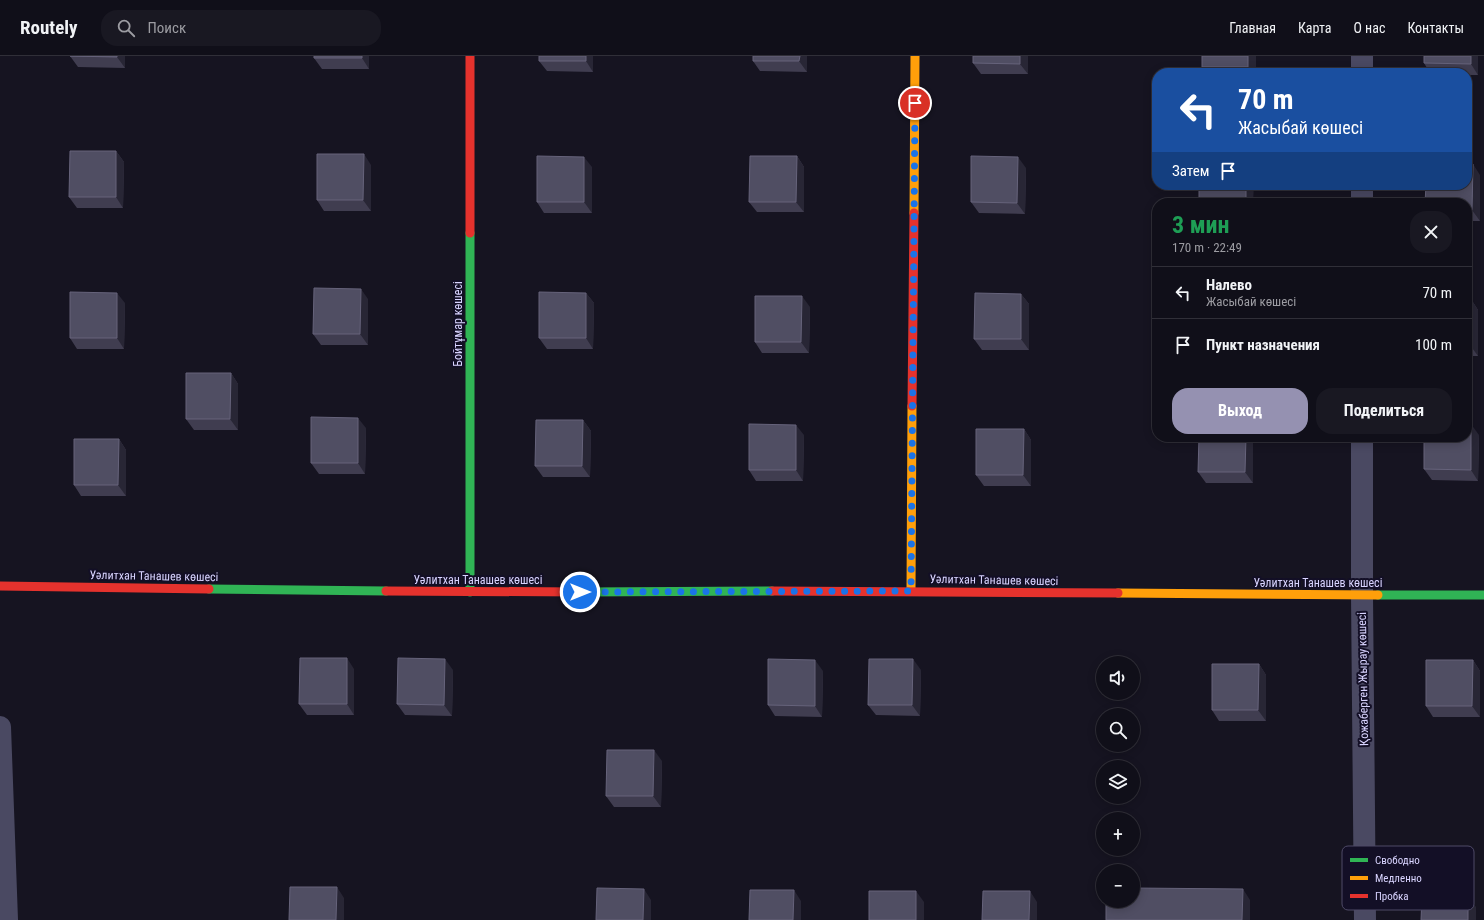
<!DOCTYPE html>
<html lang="ru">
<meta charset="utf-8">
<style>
body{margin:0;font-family:"Roboto Condensed",sans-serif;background:#191822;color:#f1f3f6;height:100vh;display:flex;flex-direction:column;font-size:15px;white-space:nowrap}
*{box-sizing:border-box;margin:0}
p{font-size:13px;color:#9c9ca2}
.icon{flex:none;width:22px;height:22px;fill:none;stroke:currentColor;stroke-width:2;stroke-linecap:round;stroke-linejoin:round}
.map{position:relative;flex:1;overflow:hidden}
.sheet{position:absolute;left:1152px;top:142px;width:320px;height:244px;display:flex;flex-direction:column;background:#100f19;border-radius:16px;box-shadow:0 2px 10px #0003,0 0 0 1px #302f38}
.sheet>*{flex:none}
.guide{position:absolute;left:1152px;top:12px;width:320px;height:122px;border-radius:16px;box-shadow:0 2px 10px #0003,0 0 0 1px #302f38;background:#1a4fa0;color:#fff;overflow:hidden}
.fabs{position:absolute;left:1096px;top:600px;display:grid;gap:8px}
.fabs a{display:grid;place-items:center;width:44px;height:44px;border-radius:50%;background:#100f19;box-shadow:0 2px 10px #0003,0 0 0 1px #302f38;font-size:20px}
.pin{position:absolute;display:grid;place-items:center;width:34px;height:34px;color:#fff;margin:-17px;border:2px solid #fff;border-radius:50%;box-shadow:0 1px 4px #0007}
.me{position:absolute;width:44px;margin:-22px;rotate:90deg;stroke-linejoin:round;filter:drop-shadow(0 0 3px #0008)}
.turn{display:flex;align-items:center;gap:14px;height:84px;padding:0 20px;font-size:18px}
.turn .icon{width:52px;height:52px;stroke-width:2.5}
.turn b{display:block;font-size:28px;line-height:34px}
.then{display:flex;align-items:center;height:38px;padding:0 20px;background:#0003;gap:8px;font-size:15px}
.round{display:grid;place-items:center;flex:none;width:42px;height:42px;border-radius:16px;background:#191822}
.summary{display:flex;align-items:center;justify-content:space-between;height:68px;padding:0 20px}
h1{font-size:24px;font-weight:700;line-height:30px;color:#1e9e55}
.button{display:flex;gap:8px;margin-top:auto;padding:8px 20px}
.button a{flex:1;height:46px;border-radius:16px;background:#9591b1;color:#fff;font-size:16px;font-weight:700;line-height:46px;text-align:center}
.button a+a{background:#191822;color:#f1f3f6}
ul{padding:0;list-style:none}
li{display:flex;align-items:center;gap:12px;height:52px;padding:0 20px;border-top:1px solid #302f38}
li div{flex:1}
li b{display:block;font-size:15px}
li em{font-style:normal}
header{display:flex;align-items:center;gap:24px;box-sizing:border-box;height:56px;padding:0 20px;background:#100f19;border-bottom:1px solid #302f38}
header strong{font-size:19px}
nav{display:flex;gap:22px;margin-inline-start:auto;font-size:14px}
.search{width:280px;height:36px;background:#191822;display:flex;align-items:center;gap:10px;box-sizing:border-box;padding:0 14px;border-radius:16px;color:#9c9ca2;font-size:15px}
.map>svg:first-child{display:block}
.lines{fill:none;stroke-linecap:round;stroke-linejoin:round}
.street{stroke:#4a4962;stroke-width:22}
.fast{stroke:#30b455;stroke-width:9}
.slow{stroke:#ff9f0a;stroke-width:9}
.jam{stroke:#e5322d;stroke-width:9}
.wall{fill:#403d50}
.shaded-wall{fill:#282635}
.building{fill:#504e63;stroke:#66637b}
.route{stroke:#1a73e8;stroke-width:7;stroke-dasharray:0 12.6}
.labels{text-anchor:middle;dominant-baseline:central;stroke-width:4;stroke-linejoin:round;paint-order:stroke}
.street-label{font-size:12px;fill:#d9d4ff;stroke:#130f26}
.key{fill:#130f26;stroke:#4e4a67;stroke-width:1}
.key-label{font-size:11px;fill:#d9d4ff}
</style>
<header>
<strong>Routely</strong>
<div class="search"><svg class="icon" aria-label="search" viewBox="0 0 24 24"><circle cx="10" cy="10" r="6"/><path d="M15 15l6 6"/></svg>Поиск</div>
<nav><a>Главная</a><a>Карта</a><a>О нас</a><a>Контакты</a></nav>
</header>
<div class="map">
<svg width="1484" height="864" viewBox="0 0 1484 864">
<rect width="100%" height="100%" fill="#161421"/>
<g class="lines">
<path class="street" d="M 1362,17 L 1362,0
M 1362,147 L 1362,129
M 1362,381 L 1362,539 L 1365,864
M 0,671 L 7,864"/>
<path class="fast" d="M 470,177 L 470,536
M 209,533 L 386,535
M 583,536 L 772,535
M 1378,539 L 1484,539"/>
<path class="slow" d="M 914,157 L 915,0
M 911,535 L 912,350
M 1118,537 L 1378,539"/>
<path class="jam" d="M 470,0 L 470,177
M 912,350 L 914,157
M 0,530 L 209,533
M 386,535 L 583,536
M 772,535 L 1118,537"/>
</g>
<path class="wall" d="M 70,0 L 125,0 L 125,12 L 78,11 Z
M 314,0 L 369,0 L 369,13 L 322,13 L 314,2 Z
M 539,0 L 593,0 L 593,16 L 547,15 L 539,5 Z
M 753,0 L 807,0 L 807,16 L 760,15 L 753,5 Z
M 973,0 L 1028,0 L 1028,18 L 981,18 L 973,7 Z
M 1256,0 L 1256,17 L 1206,17 L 1202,11 Z
M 1424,0 L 1478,0 L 1478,19 L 1467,19 L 1467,17 L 1430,17 L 1424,7 Z
M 116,95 L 124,106 L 123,152 L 77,152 L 69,141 Z
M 797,100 L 804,111 L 804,156 L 757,156 L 749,146 Z
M 371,109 L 371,155 L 324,155 L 317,144 Z
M 592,111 L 592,157 L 544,157 L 537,146 Z
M 1026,112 L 1025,158 L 979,157 L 971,146 Z
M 1480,119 L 1480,165 L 1467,165 L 1467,147 Z
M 586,237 L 594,247 L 593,293 L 547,293 L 539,282 Z
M 1021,238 L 1029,248 L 1029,294 L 982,294 L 974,283 Z
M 368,243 L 368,289 L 321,289 L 313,278 Z
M 1467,243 L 1471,243 L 1478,254 L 1478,300 L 1467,300 Z
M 125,247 L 124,293 L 77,293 L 70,282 Z
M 810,251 L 809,297 L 762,297 L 755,286 Z
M 231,317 L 238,328 L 238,374 L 194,374 L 186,363 Z
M 583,364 L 591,375 L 590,421 L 543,421 L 535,410 Z
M 366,372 L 365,418 L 319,418 L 311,407 Z
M 1024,373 L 1031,384 L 1031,430 L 984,430 L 976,419 Z
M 804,379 L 803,425 L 756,425 L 749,414 Z
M 1479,379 L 1478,425 L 1432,424 L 1424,413 Z
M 1199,381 L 1253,381 L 1253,427 L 1206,427 L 1198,416 Z
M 119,383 L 126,394 L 126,440 L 81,440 L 74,429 Z
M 1473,604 L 1480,615 L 1480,661 L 1433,661 L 1426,650 Z
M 1259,608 L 1266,619 L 1266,665 L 1219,665 L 1212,654 Z
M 354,613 L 354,659 L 307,659 L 299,648 Z
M 453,614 L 452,660 L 405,659 L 397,648 Z
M 921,614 L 920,660 L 876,659 L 868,649 Z
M 823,615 L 822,661 L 775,660 L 768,649 Z
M 662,705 L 661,751 L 614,751 L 606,740 Z"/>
<path class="shaded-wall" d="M 117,0 L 125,0 L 125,12 L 117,1 Z
M 362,0 L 369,0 L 369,13 L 362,2 Z
M 586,0 L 593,0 L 593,16 L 586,5 Z
M 800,0 L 807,0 L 807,16 L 799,5 Z
M 1020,0 L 1028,0 L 1028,18 L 1020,8 Z
M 1248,0 L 1256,0 L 1256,17 L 1253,17 L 1248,11 Z
M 1471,0 L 1478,0 L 1478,19 L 1471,8 Z
M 116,95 L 124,106 L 123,152 L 116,141 Z
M 364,98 L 371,109 L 371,155 L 363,144 Z
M 797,100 L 804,111 L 804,156 L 796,146 Z
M 584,101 L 592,111 L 592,157 L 584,146 Z
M 1018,101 L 1026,112 L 1025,158 L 1017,147 Z
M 1473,108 L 1480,119 L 1480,165 L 1472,154 Z
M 1246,129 L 1254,129 L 1253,147 L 1246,147 Z
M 361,233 L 368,243 L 368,289 L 360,278 Z
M 117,237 L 125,247 L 124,293 L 117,282 Z
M 586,237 L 594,247 L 593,293 L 586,282 Z
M 1021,238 L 1029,248 L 1029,294 L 1021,283 Z
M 802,240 L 810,251 L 809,297 L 801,286 Z
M 1471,243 L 1478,254 L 1478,300 L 1470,289 Z
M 231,317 L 238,328 L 238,374 L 230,363 Z
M 358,362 L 366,372 L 365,418 L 358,407 Z
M 583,364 L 591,375 L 590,421 L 582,410 Z
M 1471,368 L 1479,379 L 1478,425 L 1471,414 Z
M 796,369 L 804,379 L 803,425 L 796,414 Z
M 1024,373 L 1031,384 L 1031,430 L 1023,419 Z
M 1246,381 L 1253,381 L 1253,427 L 1245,416 Z
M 119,383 L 126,394 L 126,440 L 118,429 Z
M 347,602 L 354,613 L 354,659 L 347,648 Z
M 445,603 L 453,614 L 452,660 L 444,649 Z
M 913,603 L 921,614 L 920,660 L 912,649 Z
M 815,604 L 823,615 L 822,661 L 815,650 Z
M 1473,604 L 1480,615 L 1480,661 L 1472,650 Z
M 1259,608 L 1266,619 L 1266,665 L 1258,654 Z
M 654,694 L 662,705 L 661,751 L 653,740 Z
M 337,831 L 344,842 L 344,864 L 336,864 Z
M 644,833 L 651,844 L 651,864 L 643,864 Z
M 1243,833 L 1250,844 L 1250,864 L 1242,864 Z
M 794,834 L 801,845 L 801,864 L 793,864 Z
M 916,835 L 924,846 L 924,864 L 916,864 Z
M 1030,835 L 1037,846 L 1037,864 L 1029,864 Z
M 1468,841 L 1476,851 L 1476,864 L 1468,864 Z"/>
<path class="building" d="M 70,0 L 117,0 L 117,1 Z
M 314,0 L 362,0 L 362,2 L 314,2 Z
M 539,0 L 586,0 L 586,5 L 539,5 Z
M 753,0 L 800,0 L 799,5 L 753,5 Z
M 973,0 L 1020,0 L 1020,8 L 973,7 Z
M 1202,0 L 1248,0 L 1248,11 L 1202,11 Z
M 1424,0 L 1471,0 L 1471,8 L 1424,7 Z
M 70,95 L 116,95 L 116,141 L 69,141 Z
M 317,98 L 364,98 L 363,144 L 317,144 Z
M 537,100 L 584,101 L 584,146 L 537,146 Z
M 750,100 L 797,100 L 796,146 L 749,146 Z
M 971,100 L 1018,101 L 1017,147 L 971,146 Z
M 1467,108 L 1473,108 L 1472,154 L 1467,154 L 1467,147 L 1425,147 L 1426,129 L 1467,129 Z
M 1199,129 L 1246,129 L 1246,147 L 1199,147 Z
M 314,232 L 361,233 L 360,278 L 313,278 Z
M 70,236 L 117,237 L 117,282 L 70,282 Z
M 539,236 L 586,237 L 586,282 L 539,282 Z
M 975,237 L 1021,238 L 1021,283 L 974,283 Z
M 755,240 L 802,240 L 801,286 L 755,286 Z
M 1467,243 L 1471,243 L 1470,289 L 1467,289 Z
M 186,317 L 231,317 L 230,363 L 186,363 Z
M 311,361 L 358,362 L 358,407 L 311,407 Z
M 536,364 L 583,364 L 582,410 L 535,410 Z
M 749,368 L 796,369 L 796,414 L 749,414 Z
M 1467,368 L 1471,368 L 1471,414 L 1424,413 L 1424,381 L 1467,381 Z
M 976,373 L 1024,373 L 1023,419 L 976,419 Z
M 1199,381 L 1246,381 L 1245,416 L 1198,416 Z
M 74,383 L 119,383 L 118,429 L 74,429 Z
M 300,602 L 347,602 L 347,648 L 299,648 Z
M 398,602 L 445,603 L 444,649 L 397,648 Z
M 768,603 L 815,604 L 815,650 L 768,649 Z
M 869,603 L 913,603 L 912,649 L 868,649 Z
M 1426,604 L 1473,604 L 1472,650 L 1426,650 Z
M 1212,608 L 1259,608 L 1258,654 L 1212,654 Z
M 607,694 L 654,694 L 653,740 L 606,740 Z
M 290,831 L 337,831 L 336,864 L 289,864 Z
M 597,832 L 644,833 L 643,864 L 596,864 Z
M 1133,832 L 1243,833 L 1242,864 L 1106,864 L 1106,845 L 1133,845 Z
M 750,834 L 794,834 L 793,864 L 749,864 Z
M 869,835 L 916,835 L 916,864 L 869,864 Z
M 983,835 L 1030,835 L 1029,864 L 982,864 Z
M 1422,840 L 1468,841 L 1468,864 L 1421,864 Z"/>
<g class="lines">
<path class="route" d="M 580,536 L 911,535 L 915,47"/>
</g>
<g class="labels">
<g class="street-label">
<text transform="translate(458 268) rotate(-90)">Бойтұмар көшесі</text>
<text transform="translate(154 520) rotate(1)">Уәлитхан Танашев көшесі</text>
<text x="478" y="524">Уәлитхан Танашев көшесі</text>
<text transform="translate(994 524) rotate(1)">Уәлитхан Танашев көшесі</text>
<text x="1318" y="527">Уәлитхан Танашев көшесі</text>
<text transform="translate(1363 623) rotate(-91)">Қожаберген Жырау көшесі</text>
</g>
</g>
<rect x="1342" y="790" width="132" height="64" rx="6" class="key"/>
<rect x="1350" y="802" width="18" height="4" fill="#30b455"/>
<rect x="1350" y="820" width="18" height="4" fill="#ff9f0a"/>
<rect x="1350" y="838" width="18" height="4" fill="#e5322d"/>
<g class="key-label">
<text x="1375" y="808">Свободно</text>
<text x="1375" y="826">Медленно</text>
<text x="1375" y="844">Пробка</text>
</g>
</svg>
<div class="fabs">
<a><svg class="icon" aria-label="sound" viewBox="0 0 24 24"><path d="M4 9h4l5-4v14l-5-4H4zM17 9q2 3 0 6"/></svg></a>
<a><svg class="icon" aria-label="search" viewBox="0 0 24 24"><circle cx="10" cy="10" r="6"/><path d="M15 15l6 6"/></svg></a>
<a><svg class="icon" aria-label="layers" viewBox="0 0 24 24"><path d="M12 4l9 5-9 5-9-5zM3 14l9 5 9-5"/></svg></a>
<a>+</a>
<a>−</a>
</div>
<div class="pin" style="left:915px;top:47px;background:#d93025"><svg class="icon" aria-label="arrive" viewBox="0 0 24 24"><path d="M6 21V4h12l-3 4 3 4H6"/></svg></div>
<svg class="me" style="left:580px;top:536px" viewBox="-20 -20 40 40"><circle r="17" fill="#1a73e8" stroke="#fff" stroke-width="3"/><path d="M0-11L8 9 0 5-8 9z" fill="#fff"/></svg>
<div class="guide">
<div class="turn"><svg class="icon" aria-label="left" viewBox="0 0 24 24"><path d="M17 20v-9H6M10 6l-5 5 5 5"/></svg><div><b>70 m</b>Жасыбай көшесі</div></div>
<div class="then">Затем<svg class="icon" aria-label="arrive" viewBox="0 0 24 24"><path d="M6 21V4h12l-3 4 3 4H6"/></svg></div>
</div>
<section class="sheet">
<div class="summary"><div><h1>3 мин</h1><p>170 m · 22:49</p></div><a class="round"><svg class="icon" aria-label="close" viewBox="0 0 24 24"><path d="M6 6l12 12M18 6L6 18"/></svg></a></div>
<ul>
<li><svg class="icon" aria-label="left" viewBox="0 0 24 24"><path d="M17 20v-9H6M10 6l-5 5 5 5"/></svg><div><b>Налево</b><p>Жасыбай көшесі</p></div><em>70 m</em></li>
<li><svg class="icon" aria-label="arrive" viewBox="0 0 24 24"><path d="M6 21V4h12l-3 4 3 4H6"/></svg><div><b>Пункт назначения</b></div><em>100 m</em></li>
</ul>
<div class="button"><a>Выход</a><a>Поделиться</a></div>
</section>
</div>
